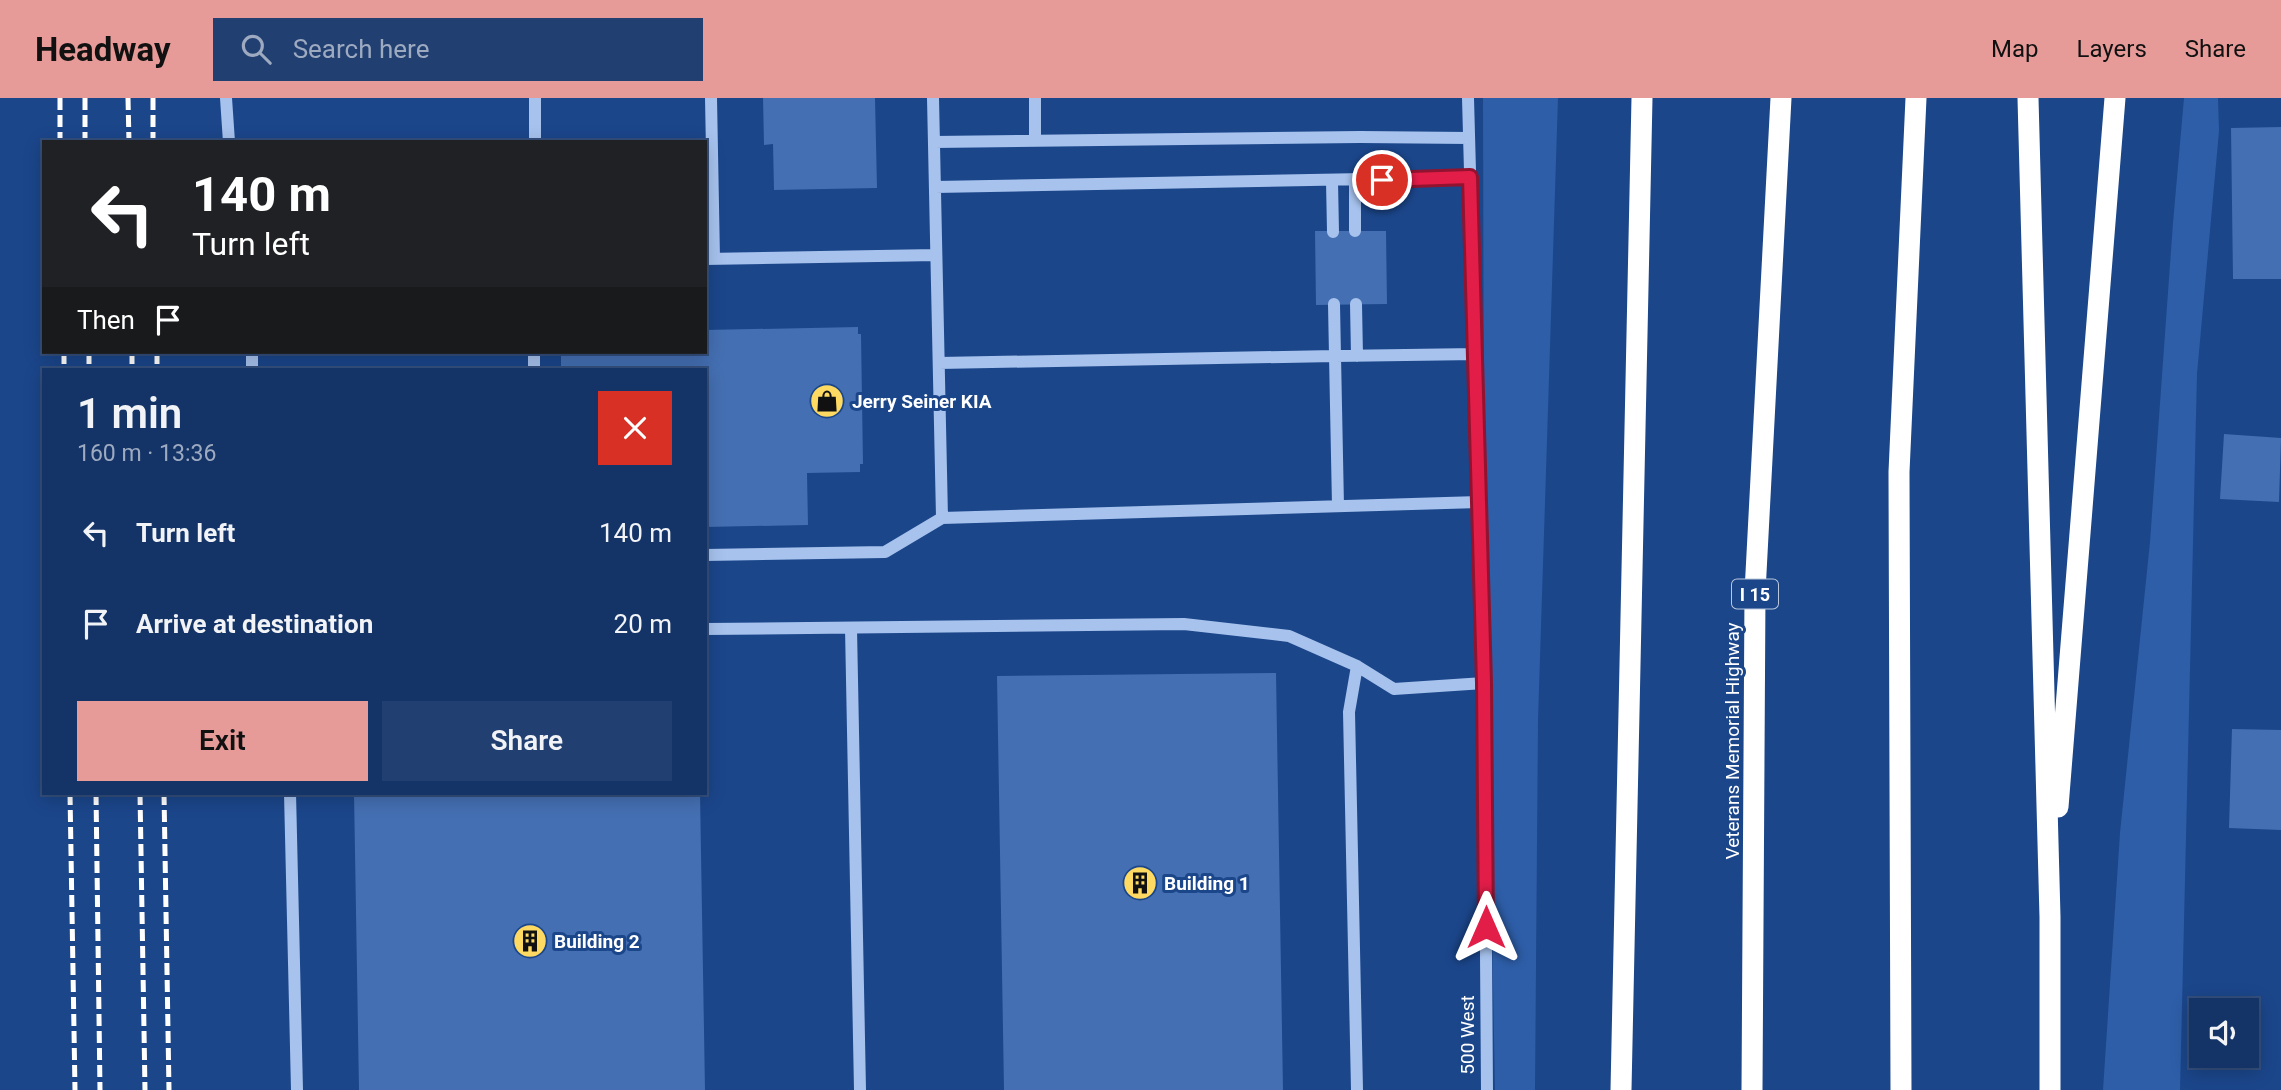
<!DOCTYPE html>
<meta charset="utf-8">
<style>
body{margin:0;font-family:Roboto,sans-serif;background:#213f71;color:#f1f3f6;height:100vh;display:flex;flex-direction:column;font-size:26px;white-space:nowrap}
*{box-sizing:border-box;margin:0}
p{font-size:23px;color:#9daac0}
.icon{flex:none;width:38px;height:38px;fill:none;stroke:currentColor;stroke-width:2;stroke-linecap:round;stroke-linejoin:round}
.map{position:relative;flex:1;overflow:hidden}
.details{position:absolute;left:42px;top:270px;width:665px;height:427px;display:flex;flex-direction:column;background:#143468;border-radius:0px;box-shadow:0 4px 18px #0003,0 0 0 2px #334f7c}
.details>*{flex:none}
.hud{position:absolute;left:42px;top:42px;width:665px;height:214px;border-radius:0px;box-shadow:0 4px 18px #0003,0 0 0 2px #334f7c;background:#202124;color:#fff;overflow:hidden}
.buttons{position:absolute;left:2189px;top:900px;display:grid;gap:14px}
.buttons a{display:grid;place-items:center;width:70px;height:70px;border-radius:0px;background:#143468;box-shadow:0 4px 18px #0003,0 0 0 2px #334f7c;font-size:35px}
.pin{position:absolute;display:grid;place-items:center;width:60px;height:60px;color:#fff;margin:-30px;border:4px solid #fff;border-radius:50%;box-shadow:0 2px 7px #0007}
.me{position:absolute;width:77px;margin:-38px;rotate:0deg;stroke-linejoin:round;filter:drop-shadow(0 0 5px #0008)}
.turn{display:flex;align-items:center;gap:24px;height:147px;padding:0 35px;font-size:32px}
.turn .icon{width:91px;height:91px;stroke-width:2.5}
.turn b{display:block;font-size:49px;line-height:60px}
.then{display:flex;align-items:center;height:66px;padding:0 35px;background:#0003;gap:14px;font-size:26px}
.round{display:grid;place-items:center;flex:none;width:74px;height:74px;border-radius:0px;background:#213f71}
.summary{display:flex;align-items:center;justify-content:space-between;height:119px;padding:0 35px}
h1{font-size:42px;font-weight:600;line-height:52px}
.button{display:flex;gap:14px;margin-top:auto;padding:14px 35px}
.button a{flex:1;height:80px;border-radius:0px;background:#e69b98;color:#111;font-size:28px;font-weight:600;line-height:80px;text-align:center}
.button a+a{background:#213f71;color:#f1f3f6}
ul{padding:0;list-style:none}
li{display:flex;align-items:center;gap:21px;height:91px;padding:0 35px}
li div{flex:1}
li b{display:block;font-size:26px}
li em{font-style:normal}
header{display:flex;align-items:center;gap:42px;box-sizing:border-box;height:98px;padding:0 35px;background:#e69b98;color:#111}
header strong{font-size:33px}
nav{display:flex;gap:38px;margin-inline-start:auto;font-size:24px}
.search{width:490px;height:63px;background:#213f71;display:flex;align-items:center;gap:18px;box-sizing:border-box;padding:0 24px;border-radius:0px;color:#9daac0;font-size:26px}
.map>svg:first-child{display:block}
.green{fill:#2e5ea8}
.building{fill:#446fb2}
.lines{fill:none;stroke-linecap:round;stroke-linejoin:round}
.minor{stroke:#a6c2ed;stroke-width:12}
.highway{stroke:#fff;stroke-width:21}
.rail{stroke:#fff;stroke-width:5;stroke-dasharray:12 5;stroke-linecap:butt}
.route-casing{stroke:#92132f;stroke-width:18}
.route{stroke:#e11d48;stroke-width:12}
.labels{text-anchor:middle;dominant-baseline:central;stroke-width:6;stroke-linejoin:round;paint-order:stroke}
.shield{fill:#1b468a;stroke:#bbc8dc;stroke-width:2}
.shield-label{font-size:18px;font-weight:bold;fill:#fff}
.poi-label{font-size:19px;font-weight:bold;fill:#fff;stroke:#1b468a;text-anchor:start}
.street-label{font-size:19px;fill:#fff;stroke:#1b468a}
</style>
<header>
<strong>Headway</strong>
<div class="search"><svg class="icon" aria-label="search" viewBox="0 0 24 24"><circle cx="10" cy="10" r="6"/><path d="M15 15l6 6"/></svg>Search here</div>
<nav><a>Map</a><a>Layers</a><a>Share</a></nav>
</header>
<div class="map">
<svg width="2281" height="992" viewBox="0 0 2281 992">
<rect width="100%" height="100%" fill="#1b468a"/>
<path class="green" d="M 1483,0 L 1558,0 L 1538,622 L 1535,992 L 1495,992 L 1484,395 Z
M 2184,0 L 2218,0 L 2219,33 L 2197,276 L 2180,992 L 2103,992 L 2120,735 L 2150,444 L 2173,125 Z"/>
<path class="building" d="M 763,0 L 875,0 L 877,90 L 774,92 L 773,46 L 764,47 Z
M 2281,29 L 2281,181 L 2233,181 L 2231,30 Z
M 1315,133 L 1386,133 L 1387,206 L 1316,207 Z
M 858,229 L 858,236 L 861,236 L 863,366 L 860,366 L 860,374 L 807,375 L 808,427 L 705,429 L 705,271 L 561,271 L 561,254 L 705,254 L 705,232 Z
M 2224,336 L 2281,340 L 2279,404 L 2220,401 Z
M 1276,575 L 1283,992 L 1004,992 L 997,578 Z
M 2232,631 L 2281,632 L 2281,732 L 2229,730 Z
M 354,695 L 700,695 L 705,992 L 359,992 Z"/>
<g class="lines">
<path class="minor" d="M 226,0 L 229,44
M 535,0 L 535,44
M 711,0 L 714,161
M 933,0 L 942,420 L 1479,404
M 1035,0 L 1035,43
M 1468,0 L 1484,585 L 1487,992
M 934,44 L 1360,39 L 1469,40
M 1332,83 L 1333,134
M 1355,83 L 1355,133
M 935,89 L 1470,79
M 705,161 L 936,157
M 1356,206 L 1357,258
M 252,254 L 252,271
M 939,265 L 1335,258 L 1334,206
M 534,271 L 534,254
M 1338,408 L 1335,258 L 1476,256
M 705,457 L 885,454 L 942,420
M 851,530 L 860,992
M 705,531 L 1184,526 L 1289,538 L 1357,568 L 1394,591 L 1484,585
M 1357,568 L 1349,614 L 1357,992
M 290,695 L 297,992"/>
<path class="highway" d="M 2028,0 L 2050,819 L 2050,992
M 2058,709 L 2115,0
M 1621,992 L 1642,0
M 1752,992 L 1755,494 L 1781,0
M 1901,992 L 1899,374 L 1916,0"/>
<path class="rail" d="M 60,0 L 60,44
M 85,0 L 85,44
M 128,0 L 129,44
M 153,0 L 153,44
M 64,254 L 64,271
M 89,254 L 89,271
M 132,254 L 132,271
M 157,254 L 157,271
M 70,695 L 75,992
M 96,695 L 100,992
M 140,695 L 145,992
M 164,695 L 169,992"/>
</g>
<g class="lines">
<g class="route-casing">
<path id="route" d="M 1382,82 L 1470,79 L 1484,585 L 1486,829"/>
</g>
<use href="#route" class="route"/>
</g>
<defs>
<g id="shop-disc" transform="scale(1.75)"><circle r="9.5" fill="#feda63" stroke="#1b468a"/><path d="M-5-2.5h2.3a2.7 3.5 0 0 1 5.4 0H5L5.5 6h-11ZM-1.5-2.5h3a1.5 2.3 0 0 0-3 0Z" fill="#111"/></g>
<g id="building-disc" transform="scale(1.75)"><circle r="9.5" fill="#feda63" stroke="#1b468a"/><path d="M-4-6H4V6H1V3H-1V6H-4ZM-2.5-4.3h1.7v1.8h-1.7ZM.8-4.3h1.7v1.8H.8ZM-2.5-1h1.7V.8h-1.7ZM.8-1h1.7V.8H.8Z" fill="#111"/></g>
</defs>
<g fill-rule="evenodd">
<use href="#shop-disc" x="827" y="303"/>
<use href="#building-disc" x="1140" y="785"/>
<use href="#building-disc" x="530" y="843"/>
</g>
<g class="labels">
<rect class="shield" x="1732" y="481.5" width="46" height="29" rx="5"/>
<g class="shield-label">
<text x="1755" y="496">I 15</text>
</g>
<g class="poi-label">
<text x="852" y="303">Jerry Seiner KIA</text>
<text x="1164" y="785">Building 1</text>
<text x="554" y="843">Building 2</text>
</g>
<g class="street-label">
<text transform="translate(1732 643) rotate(-90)">Veterans Memorial Highway</text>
<text transform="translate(1467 937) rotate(-90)">500 West</text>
</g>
</g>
</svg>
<div class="buttons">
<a><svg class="icon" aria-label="sound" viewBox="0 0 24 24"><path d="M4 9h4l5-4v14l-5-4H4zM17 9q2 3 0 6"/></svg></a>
</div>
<div class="pin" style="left:1382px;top:82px;background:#d93025"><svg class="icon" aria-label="arrive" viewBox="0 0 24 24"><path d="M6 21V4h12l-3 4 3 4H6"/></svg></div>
<svg class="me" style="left:1486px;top:829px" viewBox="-20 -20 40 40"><path d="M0-17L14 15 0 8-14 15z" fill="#e11d48" stroke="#fff" stroke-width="4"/></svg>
<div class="hud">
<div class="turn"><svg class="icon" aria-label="left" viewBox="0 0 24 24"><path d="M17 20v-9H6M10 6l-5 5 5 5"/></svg><div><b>140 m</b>Turn left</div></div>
<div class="then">Then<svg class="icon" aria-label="arrive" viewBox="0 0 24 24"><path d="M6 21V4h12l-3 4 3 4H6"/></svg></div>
</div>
<section class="details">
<div class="summary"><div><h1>1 min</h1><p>160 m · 13:36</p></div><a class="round" style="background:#d93025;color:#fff"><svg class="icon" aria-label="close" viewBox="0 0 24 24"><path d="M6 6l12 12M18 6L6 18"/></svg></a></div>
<ul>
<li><svg class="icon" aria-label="left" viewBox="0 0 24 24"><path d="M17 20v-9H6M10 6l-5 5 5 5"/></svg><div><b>Turn left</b></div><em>140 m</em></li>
<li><svg class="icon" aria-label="arrive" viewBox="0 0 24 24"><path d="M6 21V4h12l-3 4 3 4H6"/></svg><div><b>Arrive at destination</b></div><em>20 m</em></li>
</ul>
<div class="button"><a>Exit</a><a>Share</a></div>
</section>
</div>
